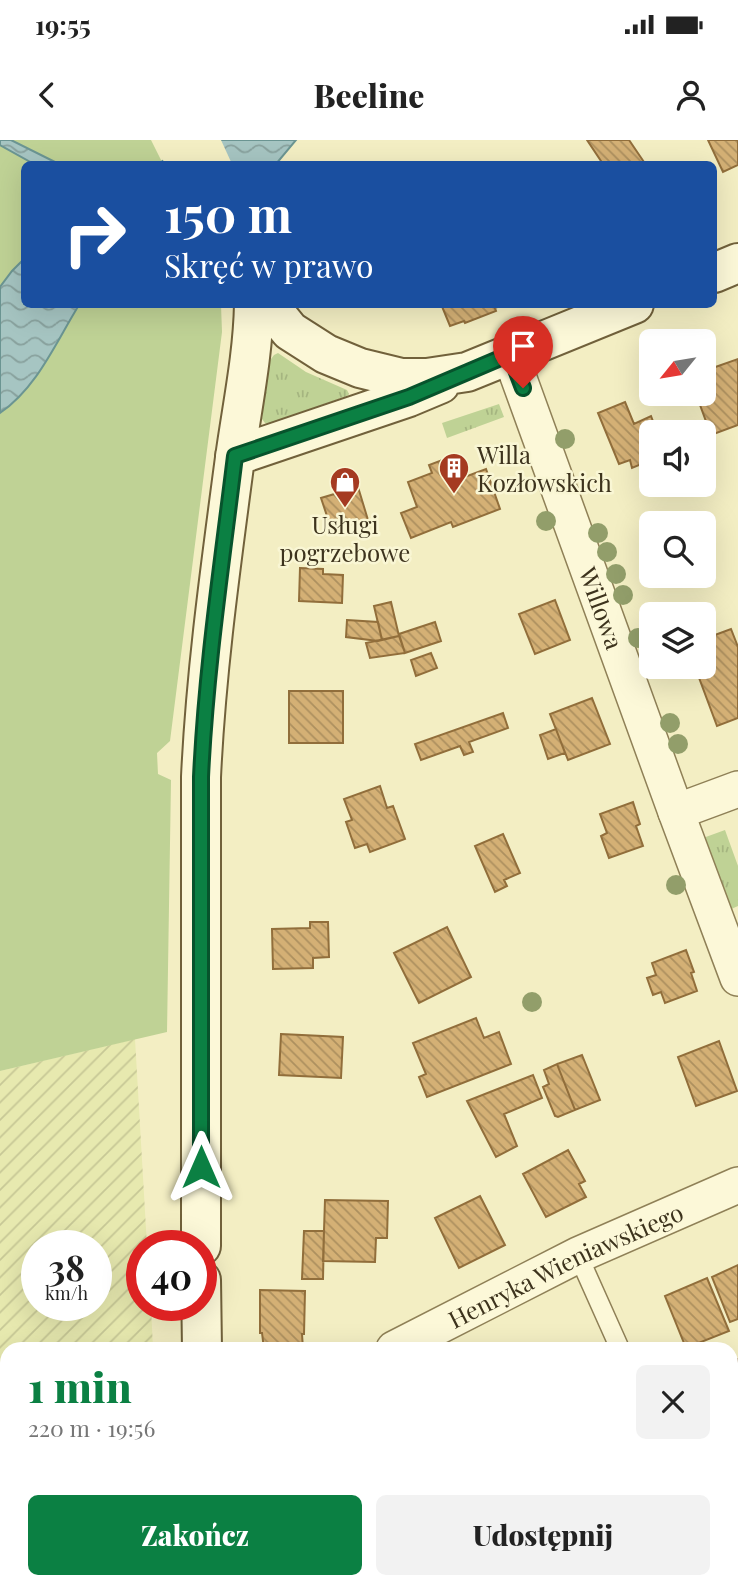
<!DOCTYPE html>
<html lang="pl">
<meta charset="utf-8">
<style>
body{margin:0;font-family:"Playfair Display",serif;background:#f2f2f2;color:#222;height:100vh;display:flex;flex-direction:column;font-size:26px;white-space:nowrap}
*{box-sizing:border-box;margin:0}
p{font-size:23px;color:#767676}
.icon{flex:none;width:38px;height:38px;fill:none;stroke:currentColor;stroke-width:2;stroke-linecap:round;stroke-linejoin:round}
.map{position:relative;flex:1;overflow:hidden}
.panel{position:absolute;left:0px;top:1202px;width:738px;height:247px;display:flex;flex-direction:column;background:#fff;border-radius:21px 21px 0 0;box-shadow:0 7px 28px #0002}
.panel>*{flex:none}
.banner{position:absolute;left:21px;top:21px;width:696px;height:147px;border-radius:10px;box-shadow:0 7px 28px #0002;background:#1a4fa0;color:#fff;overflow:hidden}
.needle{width:46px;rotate:240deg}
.tools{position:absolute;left:639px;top:189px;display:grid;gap:14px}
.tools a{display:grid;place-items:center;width:77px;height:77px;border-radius:10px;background:#fff;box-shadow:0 7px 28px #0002;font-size:35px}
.speed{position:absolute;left:21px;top:1090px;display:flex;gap:14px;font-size:35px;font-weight:700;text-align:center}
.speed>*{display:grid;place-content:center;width:91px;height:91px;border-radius:50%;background:#fff;box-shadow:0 7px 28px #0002;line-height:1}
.speed small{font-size:18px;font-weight:400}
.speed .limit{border:10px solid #d22;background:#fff;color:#111}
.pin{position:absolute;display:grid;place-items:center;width:60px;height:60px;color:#fff;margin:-72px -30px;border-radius:50% 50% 50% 0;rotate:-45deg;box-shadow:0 0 7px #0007}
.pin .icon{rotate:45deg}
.me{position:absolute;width:77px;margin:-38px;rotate:0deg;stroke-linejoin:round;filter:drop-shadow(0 0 5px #0008)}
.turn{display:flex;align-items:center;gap:24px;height:147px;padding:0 28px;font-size:32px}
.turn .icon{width:91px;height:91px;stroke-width:2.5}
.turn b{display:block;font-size:49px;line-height:60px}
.round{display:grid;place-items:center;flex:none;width:74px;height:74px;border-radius:10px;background:#f2f2f2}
.head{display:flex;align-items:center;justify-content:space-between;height:119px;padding:0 28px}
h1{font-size:42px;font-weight:800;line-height:52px;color:#0b8043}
.cta{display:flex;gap:14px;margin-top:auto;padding:14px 28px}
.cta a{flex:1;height:80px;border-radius:10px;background:#0b8043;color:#fff;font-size:28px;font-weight:800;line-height:80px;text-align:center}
.cta a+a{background:#f2f2f2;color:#222}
.status{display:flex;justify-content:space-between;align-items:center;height:49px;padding:0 35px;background:#fff;direction:ltr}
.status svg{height:19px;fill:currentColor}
header{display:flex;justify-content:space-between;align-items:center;height:91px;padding:0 28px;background:#fff;font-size:32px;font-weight:800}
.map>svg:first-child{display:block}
.farmland{fill:url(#farmland-furrows);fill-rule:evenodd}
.grass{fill:url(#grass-tufts)}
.green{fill:#bfd295}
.water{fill:url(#water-waves);stroke:#6b9592;stroke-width:2}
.pier{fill:#f3eec3}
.building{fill:url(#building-back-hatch);stroke:#916e3b;stroke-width:2}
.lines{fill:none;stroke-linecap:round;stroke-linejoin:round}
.lane-casing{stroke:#8f8057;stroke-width:21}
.street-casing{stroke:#8f8057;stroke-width:38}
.secondary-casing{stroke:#71613b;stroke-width:42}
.lane{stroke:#fcf8d8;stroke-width:18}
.street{stroke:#fcf8d8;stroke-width:35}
.secondary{stroke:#fcf8d8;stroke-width:38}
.tree{fill:#929e6a}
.route-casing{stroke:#07532c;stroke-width:18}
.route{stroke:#0b8043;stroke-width:12}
.labels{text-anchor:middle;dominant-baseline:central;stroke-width:5;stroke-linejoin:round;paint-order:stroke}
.poi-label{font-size:24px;fill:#3d331d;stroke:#f9f6d4;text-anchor:start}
.street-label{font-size:24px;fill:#3d331d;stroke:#f9f6d4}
</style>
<div class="status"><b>19:55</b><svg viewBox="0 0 49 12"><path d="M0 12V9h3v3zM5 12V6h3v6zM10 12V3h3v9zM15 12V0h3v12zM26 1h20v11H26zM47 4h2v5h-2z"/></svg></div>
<header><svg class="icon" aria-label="back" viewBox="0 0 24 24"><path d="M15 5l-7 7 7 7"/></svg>Beeline<svg class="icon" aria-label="person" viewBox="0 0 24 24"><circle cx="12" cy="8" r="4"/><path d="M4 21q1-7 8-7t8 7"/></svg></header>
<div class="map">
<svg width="738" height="1448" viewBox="0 0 738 1448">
<defs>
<pattern id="farmland-furrows" width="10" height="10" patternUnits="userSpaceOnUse" patternTransform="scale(1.75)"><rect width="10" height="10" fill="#e7e9af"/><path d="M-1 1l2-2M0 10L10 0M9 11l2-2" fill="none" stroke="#c7c896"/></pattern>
<pattern id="grass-tufts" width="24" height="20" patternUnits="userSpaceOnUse" patternTransform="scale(1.75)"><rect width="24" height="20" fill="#bfd295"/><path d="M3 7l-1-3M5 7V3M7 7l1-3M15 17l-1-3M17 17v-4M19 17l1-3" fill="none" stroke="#a5b580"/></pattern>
<pattern id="water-waves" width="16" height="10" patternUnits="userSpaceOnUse" patternTransform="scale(1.75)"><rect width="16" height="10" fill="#a6c5c2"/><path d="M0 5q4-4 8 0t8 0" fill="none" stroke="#88a19d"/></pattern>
<pattern id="building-back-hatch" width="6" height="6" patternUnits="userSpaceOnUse" patternTransform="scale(1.75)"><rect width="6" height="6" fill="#d4b075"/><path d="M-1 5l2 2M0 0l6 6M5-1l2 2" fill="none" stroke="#ad905f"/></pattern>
</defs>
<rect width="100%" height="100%" fill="#f3eec3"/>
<path class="farmland" d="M 135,899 L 147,1106 L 142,1106 L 142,1166 L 151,1166 L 153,1209 L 7,1209 L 7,1248 L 0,1250 L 0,931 ZM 37,1106 L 96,1106 L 96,1166 L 37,1166 Z"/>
<path class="grass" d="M 278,213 L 306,232 L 347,250 L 349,254 L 347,256 L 268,284 L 265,283 L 262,279 L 268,223 L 274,215 Z
M 499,264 L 504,277 L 447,298 L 442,283 Z
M 725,690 L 738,726 L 738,766 L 729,770 L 703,698 Z"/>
<path class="green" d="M 0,0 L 151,0 L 163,24 L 24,24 L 24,164 L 221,165 L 222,192 L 170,601 L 157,613 L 158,634 L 171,640 L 167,892 L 0,931 Z"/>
<path class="water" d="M 0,0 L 11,0 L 59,24 L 34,24 L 0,5 Z
M 195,0 L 296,0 L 276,24 L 158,24 Z
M 24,119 L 24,164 L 79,165 C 56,202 37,248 0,273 L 0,147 L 12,131 Z"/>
<path class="pier" d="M 189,0 L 221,0 L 232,24 L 165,24 L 162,18 Z"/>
<path class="building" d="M 587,0 L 629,0 L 644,22 L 640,24 L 603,24 Z
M 708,0 L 738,0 L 738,25 L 723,32 Z
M 441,164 L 504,164 L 495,168 L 496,171 L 465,183 L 464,181 L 450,186 Z
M 738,219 L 738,285 L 711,295 L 696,254 L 704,254 L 704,240 L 709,238 L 707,230 Z
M 625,262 L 634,284 L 651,276 L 657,292 L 651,292 L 651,320 L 632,328 L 630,320 L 619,324 L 598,273 Z
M 445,319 L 454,341 L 486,329 L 500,369 L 453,387 L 451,382 L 411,398 L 401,373 L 417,367 L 408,342 L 432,333 L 429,325 Z
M 358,347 L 368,380 L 332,391 L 321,358 Z
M 300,428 L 323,429 L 323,434 L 343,435 L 342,463 L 299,461 Z
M 555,460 L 570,500 L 535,514 L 519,474 Z
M 391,462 L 399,496 L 382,500 L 374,466 Z
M 347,480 L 378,482 L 382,500 L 378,501 L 346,497 Z
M 435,482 L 441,501 L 405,513 L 399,494 Z
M 731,489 L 738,507 L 738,578 L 717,586 L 695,527 L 704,527 L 704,499 Z
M 399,496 L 405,513 L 370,518 L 366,503 Z
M 431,513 L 437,528 L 416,536 L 411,520 Z
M 289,551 L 343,551 L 343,603 L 289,603 Z
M 592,558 L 610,604 L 568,620 L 550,574 Z
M 503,573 L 508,588 L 469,602 L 473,612 L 464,615 L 460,606 L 421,620 L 415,604 Z
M 556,589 L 565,613 L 548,619 L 540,595 Z
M 380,646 L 387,668 L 393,666 L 405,699 L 370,712 L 367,704 L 355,708 L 346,682 L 352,680 L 344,659 Z
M 633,662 L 640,684 L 636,686 L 643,706 L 609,718 L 601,696 L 607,693 L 600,674 Z
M 503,694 L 520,733 L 504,740 L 507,746 L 495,752 L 475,706 Z
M 310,782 L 328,782 L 329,817 L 313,818 L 313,828 L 273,829 L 272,789 L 310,788 Z
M 447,787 L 471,837 L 419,863 L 394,813 Z
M 686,810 L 694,832 L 691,833 L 697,851 L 665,863 L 661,852 L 653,855 L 647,838 L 656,835 L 652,823 Z
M 476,878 L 484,898 L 499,892 L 511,924 L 427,957 L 419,937 L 426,934 L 413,903 Z
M 281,894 L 343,897 L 341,938 L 279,935 Z
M 719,901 L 737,951 L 696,966 L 678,917 Z
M 582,915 L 600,960 L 575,970 L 557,924 Z
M 557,924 L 575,970 L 558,977 L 555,976 L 543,947 L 549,944 L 544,930 Z
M 533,935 L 542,958 L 504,974 L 517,1006 L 496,1017 L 467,961 Z
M 568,1010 L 585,1041 L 579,1044 L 586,1057 L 546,1077 L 523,1034 Z
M 480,1056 L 505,1105 L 459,1128 L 435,1078 Z
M 325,1060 L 388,1061 L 387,1098 L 376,1098 L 375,1122 L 323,1121 Z
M 304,1091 L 324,1091 L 323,1139 L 302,1139 Z
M 738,1125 L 738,1179 L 730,1182 L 712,1137 Z
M 707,1138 L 729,1191 L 686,1208 L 665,1156 Z
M 260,1150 L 305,1151 L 304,1194 L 302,1194 L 303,1209 L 264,1209 L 262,1193 L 260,1193 Z
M 738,1219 L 738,1276 L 732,1259 L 732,1222 Z"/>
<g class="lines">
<g class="lane-casing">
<path id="lane" d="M 578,1115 L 620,1209
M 722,1442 L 724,1448"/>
</g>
<g class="street-casing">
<g id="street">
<path id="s1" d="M 510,214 L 676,672 L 738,838"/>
<path d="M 676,672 L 738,649"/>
<path id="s2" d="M 394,1209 L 578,1115 L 738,1045"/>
</g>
</g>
<g class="secondary-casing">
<path id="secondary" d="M 714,133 L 738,123
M 268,164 L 290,191 L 326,214 L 360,228 L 401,238 L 427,238 L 467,232 L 634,164
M 235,316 L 409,257 L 440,244
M 201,1106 L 201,637 C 206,530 221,424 235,318 C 242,267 253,216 254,164
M 201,1140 L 202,1209
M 203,1442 L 203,1448"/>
</g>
<use href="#lane" class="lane"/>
<use href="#street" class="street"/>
<use href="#secondary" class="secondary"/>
</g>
<g class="tree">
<circle cx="565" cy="299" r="10"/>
<circle cx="546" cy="381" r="10"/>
<circle cx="598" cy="393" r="10"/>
<circle cx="607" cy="412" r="10"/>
<circle cx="616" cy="434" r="10"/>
<circle cx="623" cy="455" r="10"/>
<circle cx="638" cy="498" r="10"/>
<circle cx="670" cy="583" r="10"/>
<circle cx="678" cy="604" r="10"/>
<circle cx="676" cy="745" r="10"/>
<circle cx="532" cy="862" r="10"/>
</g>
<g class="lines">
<g class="route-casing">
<path id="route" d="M 201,1027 L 201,637 C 206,529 222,423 235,316 L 409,257 L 510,214 L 523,248"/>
</g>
<use href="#route" class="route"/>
</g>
<defs>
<g id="building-pin" transform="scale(1.575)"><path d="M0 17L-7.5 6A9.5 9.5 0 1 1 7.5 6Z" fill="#a53a21" stroke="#f9f6d4"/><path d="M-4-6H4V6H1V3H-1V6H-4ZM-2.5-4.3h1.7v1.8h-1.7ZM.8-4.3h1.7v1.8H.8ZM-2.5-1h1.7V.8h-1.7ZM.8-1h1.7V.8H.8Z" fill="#fff"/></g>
<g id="shop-pin" transform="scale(1.575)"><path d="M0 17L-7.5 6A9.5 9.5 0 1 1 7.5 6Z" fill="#a53a21" stroke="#f9f6d4"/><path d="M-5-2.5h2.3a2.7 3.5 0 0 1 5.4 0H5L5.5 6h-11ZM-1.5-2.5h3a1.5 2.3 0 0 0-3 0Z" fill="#fff"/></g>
</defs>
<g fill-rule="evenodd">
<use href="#building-pin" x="454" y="328"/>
<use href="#shop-pin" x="345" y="342"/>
</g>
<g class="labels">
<g class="poi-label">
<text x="477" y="314">Willa<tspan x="477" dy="28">Kozłowskich</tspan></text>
<text x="345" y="384" text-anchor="middle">Usługi<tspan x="345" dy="28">pogrzebowe</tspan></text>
</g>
<g class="street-label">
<text stroke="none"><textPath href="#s1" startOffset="270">Willowa</textPath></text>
<text stroke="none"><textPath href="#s2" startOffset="191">Henryka Wieniawskiego</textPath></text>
</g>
</g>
</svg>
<div class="tools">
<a><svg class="needle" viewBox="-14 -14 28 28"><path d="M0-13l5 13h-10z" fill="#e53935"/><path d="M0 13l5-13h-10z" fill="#767676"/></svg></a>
<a><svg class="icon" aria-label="sound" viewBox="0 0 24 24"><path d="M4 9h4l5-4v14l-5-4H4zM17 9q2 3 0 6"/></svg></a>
<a><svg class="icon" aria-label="search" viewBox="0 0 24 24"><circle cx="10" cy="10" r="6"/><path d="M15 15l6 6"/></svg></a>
<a><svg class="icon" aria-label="layers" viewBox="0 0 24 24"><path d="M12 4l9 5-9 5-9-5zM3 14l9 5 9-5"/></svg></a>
</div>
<div class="speed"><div>38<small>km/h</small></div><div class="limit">40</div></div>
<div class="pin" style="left:523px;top:248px;background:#d93025"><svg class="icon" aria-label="arrive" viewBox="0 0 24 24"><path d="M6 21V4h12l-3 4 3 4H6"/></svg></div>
<svg class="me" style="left:201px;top:1027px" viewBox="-20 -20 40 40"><path d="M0-17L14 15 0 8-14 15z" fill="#0b8043" stroke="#fff" stroke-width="4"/></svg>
<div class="banner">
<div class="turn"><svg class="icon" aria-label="right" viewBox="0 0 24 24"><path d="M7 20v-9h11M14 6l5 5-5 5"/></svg><div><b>150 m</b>Skręć w prawo</div></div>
</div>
<section class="panel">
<div class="head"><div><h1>1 min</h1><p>220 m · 19:56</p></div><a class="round"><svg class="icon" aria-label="close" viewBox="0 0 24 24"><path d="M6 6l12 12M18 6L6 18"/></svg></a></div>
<div class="cta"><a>Zakończ</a><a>Udostępnij</a></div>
</section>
</div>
